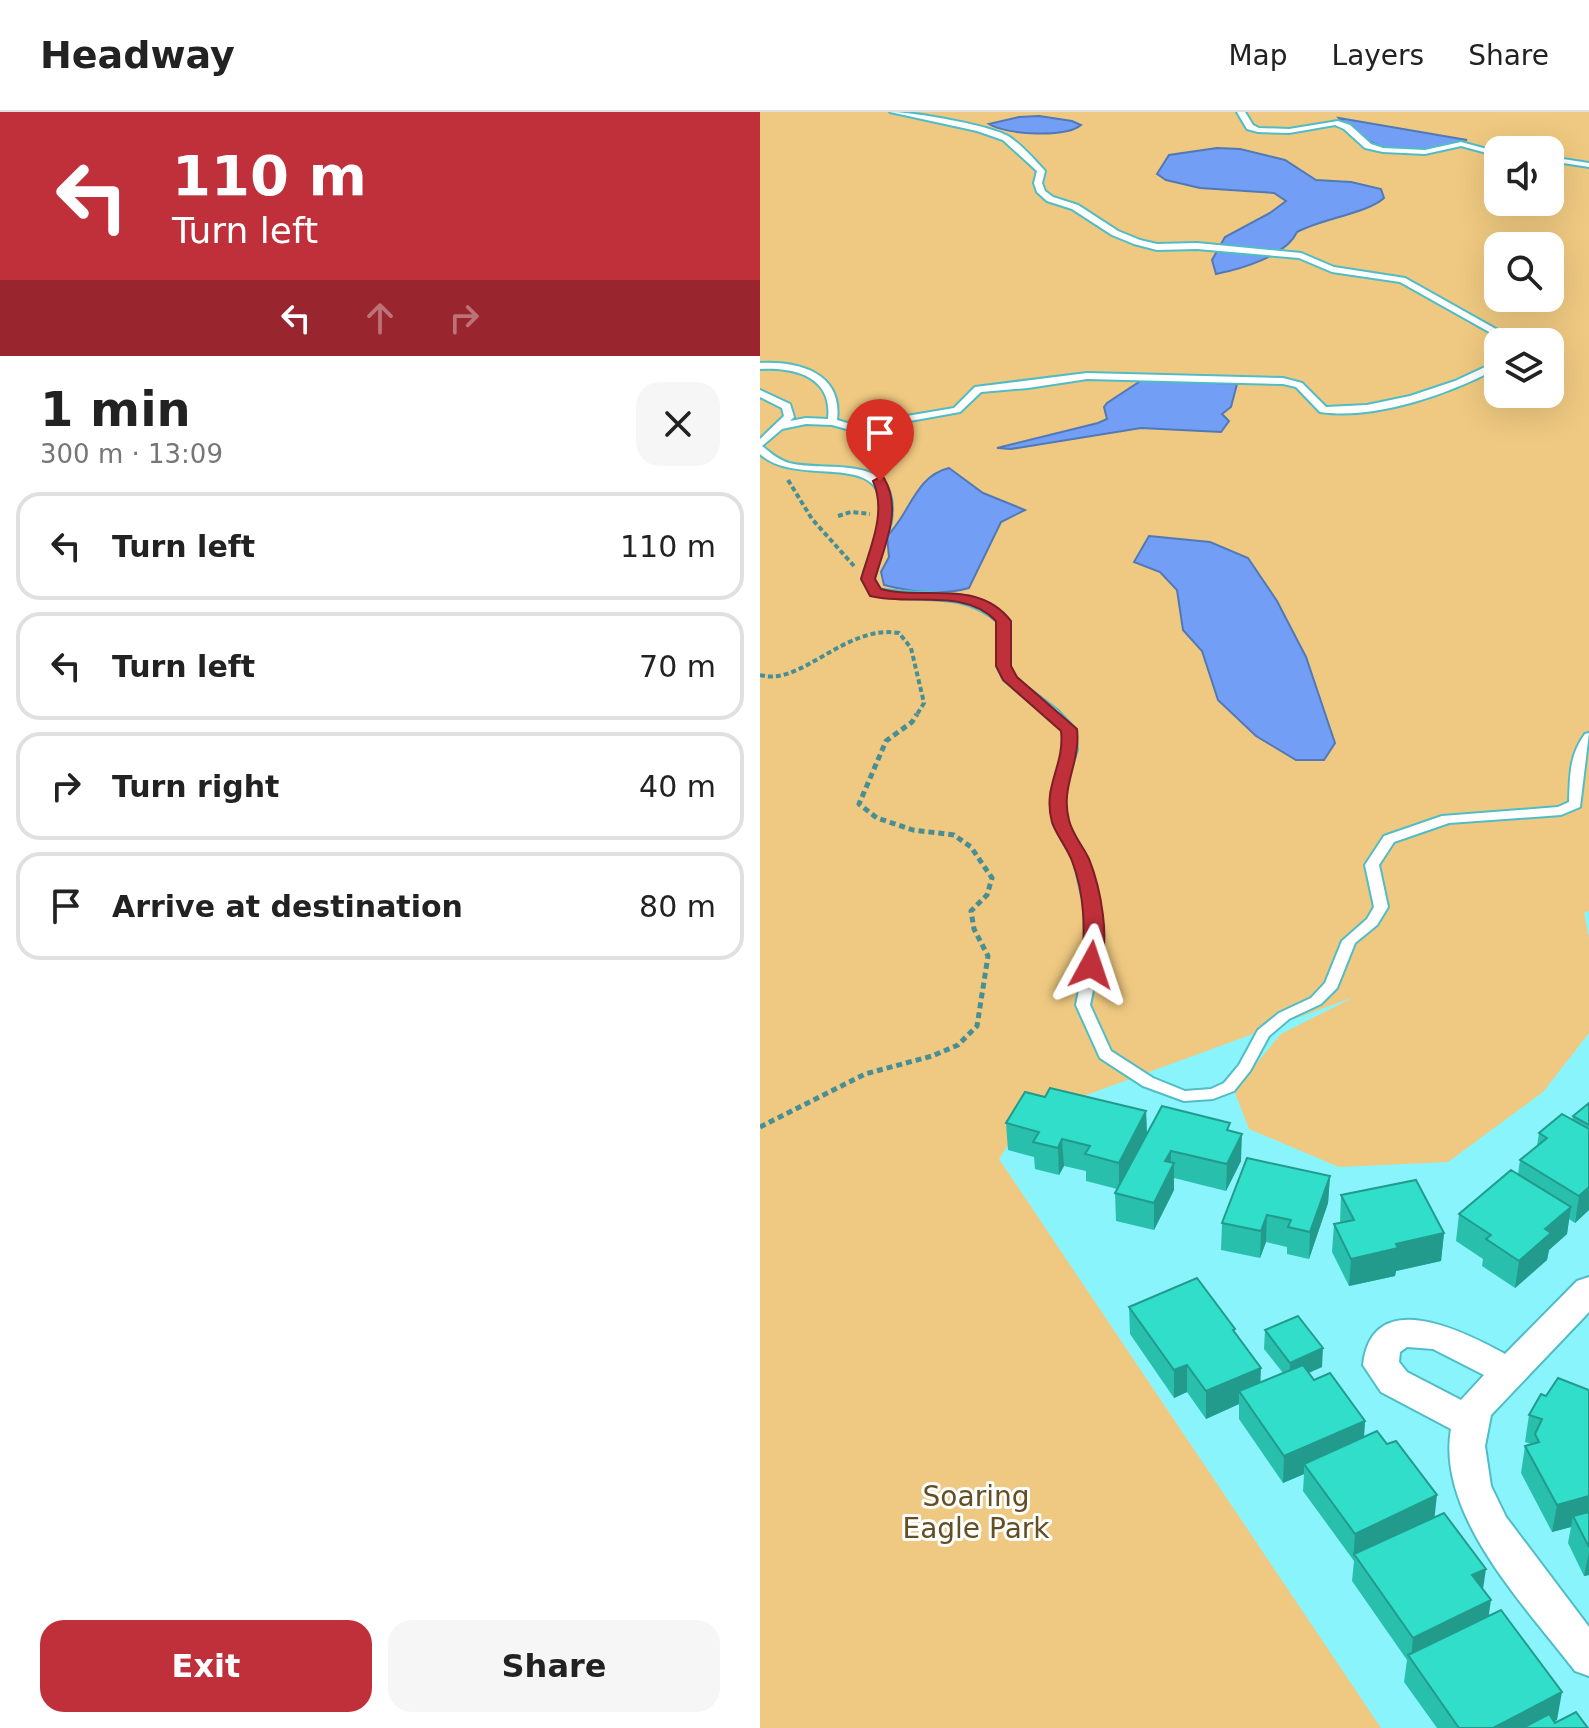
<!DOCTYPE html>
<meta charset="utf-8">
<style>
body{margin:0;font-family:"DejaVu Sans",sans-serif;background:#f6f6f6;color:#222;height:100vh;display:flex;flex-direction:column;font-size:30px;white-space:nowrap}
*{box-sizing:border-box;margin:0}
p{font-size:26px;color:#767676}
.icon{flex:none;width:44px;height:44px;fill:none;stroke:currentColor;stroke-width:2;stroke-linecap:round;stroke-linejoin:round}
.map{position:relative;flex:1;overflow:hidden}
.panel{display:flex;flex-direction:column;background:#fff;width:760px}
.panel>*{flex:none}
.banner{background:#c0303a;color:#fff;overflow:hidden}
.fabs{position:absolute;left:724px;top:24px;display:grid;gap:16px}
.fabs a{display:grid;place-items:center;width:80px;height:80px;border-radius:16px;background:#fff;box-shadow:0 8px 32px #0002;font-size:40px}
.pin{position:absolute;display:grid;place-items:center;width:68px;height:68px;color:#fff;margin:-82px -34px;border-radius:50% 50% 50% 0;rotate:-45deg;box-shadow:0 0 8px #0007}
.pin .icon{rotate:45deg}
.me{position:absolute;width:88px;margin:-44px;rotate:5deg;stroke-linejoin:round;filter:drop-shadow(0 0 6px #0008)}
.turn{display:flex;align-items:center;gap:28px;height:168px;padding:0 40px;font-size:36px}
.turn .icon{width:104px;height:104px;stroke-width:2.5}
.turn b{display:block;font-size:56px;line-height:68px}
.lanes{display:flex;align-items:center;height:76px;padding:0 40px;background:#0003;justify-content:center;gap:40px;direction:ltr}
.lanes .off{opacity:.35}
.round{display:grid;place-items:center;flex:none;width:84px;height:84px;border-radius:24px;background:#f6f6f6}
.summary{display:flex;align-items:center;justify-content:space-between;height:136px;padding:0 40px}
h1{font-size:48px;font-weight:800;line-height:60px}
.cta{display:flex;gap:16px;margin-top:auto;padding:16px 40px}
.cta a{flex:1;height:92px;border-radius:24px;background:#c0303a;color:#fff;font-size:32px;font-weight:800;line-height:92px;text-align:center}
.cta a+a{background:#f6f6f6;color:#222}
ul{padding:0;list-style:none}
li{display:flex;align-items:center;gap:24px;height:108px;margin:0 16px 12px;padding:0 24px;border:4px solid #e0e0e0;border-radius:24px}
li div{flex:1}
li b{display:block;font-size:30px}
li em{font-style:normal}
header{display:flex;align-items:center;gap:48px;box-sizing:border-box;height:112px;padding:0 40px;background:#fff;border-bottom:2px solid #e0e0e0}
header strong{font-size:38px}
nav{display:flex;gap:44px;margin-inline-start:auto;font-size:28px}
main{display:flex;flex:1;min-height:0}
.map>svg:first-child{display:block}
.green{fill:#efc981;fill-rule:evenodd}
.water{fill:#729ff5;stroke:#5079b6;stroke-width:2}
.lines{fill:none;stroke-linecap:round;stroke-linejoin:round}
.lane-casing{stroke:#50bdc6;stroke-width:4}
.street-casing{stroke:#50bdc6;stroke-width:4}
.path-far1{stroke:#488f95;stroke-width:4;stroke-dasharray:5 3;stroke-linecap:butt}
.path{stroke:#488f95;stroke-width:5;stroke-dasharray:6 4;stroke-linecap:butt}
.lane{fill:#fff;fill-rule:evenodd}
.street{fill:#fff;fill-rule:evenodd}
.wall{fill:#29bfad}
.shaded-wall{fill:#229b8d}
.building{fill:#30dec9;stroke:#229b8d;stroke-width:2}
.route{fill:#c0303a;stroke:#7d1f26;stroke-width:2}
.labels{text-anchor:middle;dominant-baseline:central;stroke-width:6;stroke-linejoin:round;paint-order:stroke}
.near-park-label{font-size:28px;fill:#644e23;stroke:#fff}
</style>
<header>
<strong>Headway</strong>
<nav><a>Map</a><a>Layers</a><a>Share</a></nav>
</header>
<main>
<section class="panel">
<div class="banner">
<div class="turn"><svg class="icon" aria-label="left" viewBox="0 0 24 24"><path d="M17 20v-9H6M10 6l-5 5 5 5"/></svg><div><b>110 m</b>Turn left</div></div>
<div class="lanes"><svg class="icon" aria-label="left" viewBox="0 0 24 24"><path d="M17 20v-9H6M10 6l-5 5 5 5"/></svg><svg class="icon off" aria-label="ahead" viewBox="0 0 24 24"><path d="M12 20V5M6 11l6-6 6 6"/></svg><svg class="icon off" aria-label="right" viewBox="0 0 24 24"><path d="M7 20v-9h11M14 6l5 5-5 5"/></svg></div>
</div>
<div class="summary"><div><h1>1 min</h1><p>300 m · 13:09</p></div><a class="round"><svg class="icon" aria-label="close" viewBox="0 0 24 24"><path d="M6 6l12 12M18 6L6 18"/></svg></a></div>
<ul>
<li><svg class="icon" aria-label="left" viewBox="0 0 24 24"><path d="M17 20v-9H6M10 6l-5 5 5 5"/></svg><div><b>Turn left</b></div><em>110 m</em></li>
<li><svg class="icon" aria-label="left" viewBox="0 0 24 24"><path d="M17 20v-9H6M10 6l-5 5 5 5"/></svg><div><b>Turn left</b></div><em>70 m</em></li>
<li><svg class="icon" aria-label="right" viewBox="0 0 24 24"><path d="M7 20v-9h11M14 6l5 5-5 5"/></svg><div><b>Turn right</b></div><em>40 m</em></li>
<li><svg class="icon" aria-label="arrive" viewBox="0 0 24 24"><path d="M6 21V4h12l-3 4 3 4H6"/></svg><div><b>Arrive at destination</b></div><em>80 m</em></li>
</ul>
<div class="cta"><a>Exit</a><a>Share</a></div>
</section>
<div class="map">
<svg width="829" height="1616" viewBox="0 0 829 1616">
<rect width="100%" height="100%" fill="#8af4fd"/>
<path class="green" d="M 0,0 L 829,0 L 829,799 L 824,801 L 829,826 L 829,921 L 783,980 L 688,1050 L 579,1055 L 489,1017 L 474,978 L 521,922 L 594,885 L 266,1005 L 239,1047 L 621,1616 L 0,1616 ZM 738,38 L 790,38 L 790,90 L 738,90 ZM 738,134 L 790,134 L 790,186 L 738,186 ZM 738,230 L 790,230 L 790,282 L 738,282 Z"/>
<path class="water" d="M 279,4 L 312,9 L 321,13 C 306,26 246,23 229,12 L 259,5 Z
M 579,6 L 707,28 C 694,30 683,35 670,38 C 633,46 605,31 579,6 Z
M 457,36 L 480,37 L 525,48 L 556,68 L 591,70 L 621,77 L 624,86 C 608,101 561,107 537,120 C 526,144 481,157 456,162 L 452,148 L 465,125 L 510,101 L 526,89 L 514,81 L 440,76 L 406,68 L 397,62 L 409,43 Z
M 382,268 L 477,272 L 471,295 L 462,302 L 469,309 L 461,320 L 381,316 L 251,337 L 237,336 L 338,311 L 347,307 L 344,295 L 347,291 Z
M 189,356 L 223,381 L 265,398 L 241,410 L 209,476 C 180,484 152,480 124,473 L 121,460 L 129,445 L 127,424 C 150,402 155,364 189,356 Z
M 389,424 L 450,430 L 488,446 L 517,489 L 546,545 L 575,631 L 564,648 L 536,648 L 496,624 L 458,588 L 442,539 L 423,518 L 417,478 L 400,460 L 374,450 Z"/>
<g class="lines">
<g class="lane-casing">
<path id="lane" d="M 130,0 C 154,0 228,13 248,24 C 261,32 275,48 285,59 L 282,71 L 285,79 L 293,85 L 318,93 L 358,119 L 380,128 L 397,132 L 437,131 L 541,141 L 574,155 L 645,166 L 759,230 L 747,230 L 640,170 L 572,160 L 539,146 L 437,137 L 397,138 L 374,132 L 352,123 L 312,97 L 287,89 L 277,80 L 274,71 L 277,59 L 243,28 L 217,19 Z
M 477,0 L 485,0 L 493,13 L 499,16 L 529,17 L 578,9 L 590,13 L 611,32 L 623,36 L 665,38 L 701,30 L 738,40 L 738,44 L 701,34 L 665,42 L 623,40 L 605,36 L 584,17 L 575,13 L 529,21 L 498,20 L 487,17 Z
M 790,45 L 829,51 L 829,55 L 790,49 Z
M 738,249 L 738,256 C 689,282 616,308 560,300 L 536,275 L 523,272 L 327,267 L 268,276 L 221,280 L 200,300 L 94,319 L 72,313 L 46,312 L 22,317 L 2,334 C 11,341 17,347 29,351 C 70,361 142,339 131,410 L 114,467 L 119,477 C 165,486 215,471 250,509 L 249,554 L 255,566 L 297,598 L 315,617 L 317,638 L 303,681 L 307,711 L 328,749 L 342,810 L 338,853 L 330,893 L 351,939 L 393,966 L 425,979 L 451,977 L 464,971 L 479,953 L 498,918 L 519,901 L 551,886 L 565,871 L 582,829 L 607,807 L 614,795 L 605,753 L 624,724 L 682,704 L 798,695 L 809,690 C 810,664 809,644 825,622 L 829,621 L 820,695 L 801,703 L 689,711 L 634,730 L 619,753 L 628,795 L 617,813 L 595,831 L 577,876 L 561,892 L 529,907 L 509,924 L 490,959 L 474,979 L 453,987 L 424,989 L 383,974 L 340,946 L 316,893 L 324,853 L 328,810 L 314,749 L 293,711 L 291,681 L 305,638 L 303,618 L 244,568 L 237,554 L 238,510 C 199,476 158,493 111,482 L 102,467 C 110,446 121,423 122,400 C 123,336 38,377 0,342 L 0,327 L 24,304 L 22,296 L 0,285 L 0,278 L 30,292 L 34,305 L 30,309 L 46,306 L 68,307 C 73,265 35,255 0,257 L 0,251 C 39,249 83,261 77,308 L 94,313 L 194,296 L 215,275 L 327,261 L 523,266 L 542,271 L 566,295 L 607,293 L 650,284 L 695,269 Z"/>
</g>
<g class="street-casing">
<path id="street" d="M 829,1165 L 829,1200 L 731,1303 L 725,1334 L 731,1374 L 746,1405 L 829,1515 L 829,1564 L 815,1559 C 766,1495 676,1403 691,1317 L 621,1280 L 603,1253 C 612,1173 703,1219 745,1242 L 817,1169 ZM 647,1235 L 673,1237 L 724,1263 L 701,1288 L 647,1260 L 639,1250 L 640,1240 Z"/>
</g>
<path class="path-far1" d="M 28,368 L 52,407 L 94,454
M 78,404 L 91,400 L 110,402
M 0,563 C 41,575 85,512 139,521 L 151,536 L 164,591 L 156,604"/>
<path class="path" d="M 0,1015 L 105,962 L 172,944 L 198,933 L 217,914 L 228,844 L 214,817 L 211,799 L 227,783 L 232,766 L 211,735 L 194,723 L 153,718 L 117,706 L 99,692 L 126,629 L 152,610 L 157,602"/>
<use href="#lane" class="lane"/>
<use href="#street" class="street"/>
</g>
<path class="wall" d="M 285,985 L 386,999 L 387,1022 L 470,1019 L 481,1049 L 466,1079 L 414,1066 L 414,1078 L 394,1118 L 356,1109 L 355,1081 L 357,1077 L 326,1069 L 326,1059 L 304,1054 L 299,1063 L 275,1057 L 274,1045 L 248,1038 L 246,1011 Z
M 829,991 L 829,1098 L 815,1111 L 809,1107 L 807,1122 L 789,1138 L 787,1148 L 755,1176 L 722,1154 L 723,1147 L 696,1129 L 699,1102 L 758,1062 L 760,1048 L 777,1034 L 779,1021 L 812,1008 L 813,1004 Z
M 570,1064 L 568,1091 L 549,1147 L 527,1142 L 527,1135 L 506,1130 L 500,1146 L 461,1138 L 462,1111 Z
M 581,1083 L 684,1121 L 681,1149 L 636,1159 L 635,1164 L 589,1174 L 572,1140 L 574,1112 L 580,1111 Z
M 369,1195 L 475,1221 L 500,1271 L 523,1261 L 504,1237 L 505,1218 L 562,1255 L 549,1261 L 554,1268 L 605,1309 L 604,1325 L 675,1405 L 723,1478 L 729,1504 L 797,1608 L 794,1609 L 795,1611 L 828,1616 L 677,1616 L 644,1570 L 647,1548 L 592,1469 L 594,1449 L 543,1379 L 544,1362 L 523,1371 L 479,1307 L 479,1292 L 446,1307 L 427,1280 L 414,1286 L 370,1222 Z
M 829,1278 L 829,1463 L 824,1464 L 808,1431 L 811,1415 L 792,1420 L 761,1361 L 765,1334 L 771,1332 L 765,1330 L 769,1303 L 786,1284 Z"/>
<path class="shaded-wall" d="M 386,999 L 387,1026 L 359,1078 L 359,1051 Z
M 482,1022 L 481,1049 L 466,1079 L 467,1052 Z
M 302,1027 L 304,1054 L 299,1063 L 298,1036 Z
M 411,1039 L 411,1057 L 414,1051 L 414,1078 L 394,1118 L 394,1091 L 405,1049 Z
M 570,1064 L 568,1091 L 549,1147 L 550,1120 Z
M 829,1075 L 829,1098 L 815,1111 L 819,1084 Z
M 811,1095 L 807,1122 L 789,1138 L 787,1148 L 755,1176 L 759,1149 L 785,1117 Z
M 507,1103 L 506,1130 L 500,1146 L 501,1119 Z
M 684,1121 L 681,1149 L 636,1159 L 635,1164 L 589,1174 L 591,1147 L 636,1132 Z
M 563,1236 L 562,1255 L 529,1269 L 530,1251 Z
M 427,1253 L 427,1280 L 414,1286 L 414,1258 Z
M 501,1256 L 500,1283 L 479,1279 L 479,1292 L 446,1307 L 446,1279 Z
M 605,1309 L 603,1336 L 544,1352 L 544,1362 L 523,1371 L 524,1344 Z
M 677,1383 L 674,1410 L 594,1442 L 593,1449 L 595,1422 Z
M 829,1384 L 829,1410 L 813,1404 L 811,1415 L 792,1420 L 797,1393 Z
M 829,1440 L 829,1463 L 824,1464 Z
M 726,1457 L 722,1484 L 712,1463 Z
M 731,1488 L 727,1516 L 651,1548 L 653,1526 Z
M 802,1580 L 797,1608 L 781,1616 L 733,1616 Z"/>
<path class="building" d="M 290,976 L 386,999 L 359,1051 L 325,1042 L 330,1034 L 302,1027 L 298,1036 L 273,1030 L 279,1020 L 246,1011 L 265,980 L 285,985 Z
M 829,991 L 829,1013 L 813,1004 Z
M 402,994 L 470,1011 L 467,1018 L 482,1022 L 467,1052 L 411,1039 L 405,1049 L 414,1051 L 394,1091 L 355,1081 Z
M 802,1002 L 829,1017 L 829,1075 L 819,1084 L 760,1048 L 787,1026 L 779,1021 Z
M 487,1046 L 570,1064 L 550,1120 L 528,1115 L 531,1108 L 507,1103 L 501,1119 L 462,1111 Z
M 751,1058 L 811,1095 L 785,1117 L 791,1121 L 759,1149 L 726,1127 L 731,1123 L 699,1102 Z
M 656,1068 L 684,1121 L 636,1132 L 638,1136 L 591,1147 L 574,1112 L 594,1108 L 581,1083 Z
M 437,1166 L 475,1217 L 473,1218 L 501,1256 L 446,1279 L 427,1253 L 414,1258 L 369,1195 Z
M 538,1204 L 563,1236 L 530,1251 L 505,1218 Z
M 543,1253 L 554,1268 L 570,1261 L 605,1309 L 524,1344 L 479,1279 Z
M 798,1266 L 829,1278 L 829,1384 L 797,1393 L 765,1334 L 779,1330 L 775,1322 L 782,1307 L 769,1303 L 781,1282 L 786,1284 Z
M 617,1319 L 627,1332 L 636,1329 L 677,1383 L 595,1422 L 544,1352 Z
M 829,1400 L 829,1435 L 813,1404 Z
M 684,1401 L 726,1457 L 712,1463 L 731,1488 L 653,1526 L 594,1442 Z
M 741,1498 L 802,1580 L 733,1616 L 699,1616 L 648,1543 Z
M 816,1600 L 828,1616 L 763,1616 L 789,1602 L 795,1611 Z"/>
<path class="route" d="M 120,365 L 124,366 C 143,398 124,434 115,467 L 121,477 C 165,489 218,466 251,509 L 251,554 L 257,565 L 317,617 C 321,651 300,674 309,708 C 312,722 323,734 329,747 C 340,774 352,831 338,857 L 331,859 L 322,853 C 325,817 325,783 312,749 C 307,735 296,723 292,710 C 282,674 305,654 301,619 L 243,568 L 236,554 L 236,509 C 205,476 150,494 110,484 L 101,467 C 110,435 127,401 113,369 Z"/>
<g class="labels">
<g class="near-park-label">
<text x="216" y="1384">Soaring<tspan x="216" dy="32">Eagle Park</tspan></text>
</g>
</g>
</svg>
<div class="fabs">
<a><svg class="icon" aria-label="sound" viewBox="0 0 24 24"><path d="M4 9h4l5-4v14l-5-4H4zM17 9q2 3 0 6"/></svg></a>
<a><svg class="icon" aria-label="search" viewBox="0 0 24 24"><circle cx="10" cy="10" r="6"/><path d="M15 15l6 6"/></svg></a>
<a><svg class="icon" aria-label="layers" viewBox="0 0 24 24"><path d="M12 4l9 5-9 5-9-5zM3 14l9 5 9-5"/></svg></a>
</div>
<div class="pin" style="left:120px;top:369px;background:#d93025"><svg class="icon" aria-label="arrive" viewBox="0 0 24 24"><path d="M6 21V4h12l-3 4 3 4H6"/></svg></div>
<svg class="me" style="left:331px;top:853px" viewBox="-20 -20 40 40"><path d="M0-17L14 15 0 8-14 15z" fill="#c0303a" stroke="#fff" stroke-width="4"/></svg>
</div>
</main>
